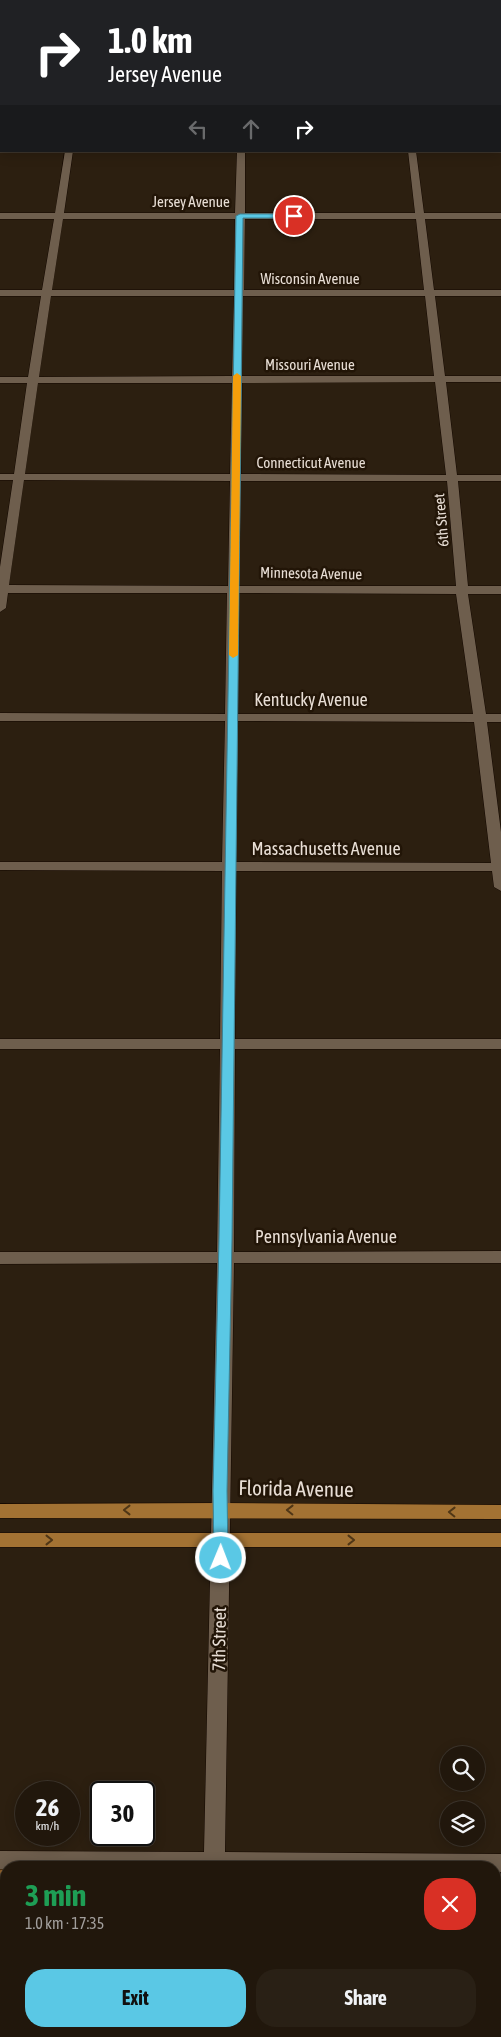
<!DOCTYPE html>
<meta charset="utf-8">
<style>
body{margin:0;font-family:"Asap Condensed",sans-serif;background:#292015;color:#f1f3f6;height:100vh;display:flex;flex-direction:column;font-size:19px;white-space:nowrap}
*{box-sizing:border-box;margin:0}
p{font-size:16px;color:#a29f9d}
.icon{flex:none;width:28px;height:28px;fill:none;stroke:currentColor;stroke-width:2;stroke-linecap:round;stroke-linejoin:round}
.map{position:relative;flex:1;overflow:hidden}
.sheet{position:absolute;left:0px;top:1861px;width:501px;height:176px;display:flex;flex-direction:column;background:#21170c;border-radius:20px 20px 0 0;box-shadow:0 2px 12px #0003,0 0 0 1px #3e362d}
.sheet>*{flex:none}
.banner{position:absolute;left:0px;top:0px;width:501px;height:152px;box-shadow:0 2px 12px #0003,0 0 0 1px #3e362d;background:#202124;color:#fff;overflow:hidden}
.controls{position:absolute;left:440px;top:1746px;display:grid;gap:10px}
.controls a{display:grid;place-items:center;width:45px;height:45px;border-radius:50%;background:#21170c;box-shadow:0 2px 12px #0003,0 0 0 1px #3e362d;font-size:25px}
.speed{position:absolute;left:15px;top:1781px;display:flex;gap:10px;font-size:25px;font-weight:700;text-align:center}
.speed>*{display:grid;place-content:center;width:65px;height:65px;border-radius:50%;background:#21170c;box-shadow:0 2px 12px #0003,0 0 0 1px #3e362d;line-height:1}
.speed small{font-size:12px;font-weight:400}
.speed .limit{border:2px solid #111;border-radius:8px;background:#fff;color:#111}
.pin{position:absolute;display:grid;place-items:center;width:42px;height:42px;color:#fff;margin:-21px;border:2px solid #fff;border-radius:50%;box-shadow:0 1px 5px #0007}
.me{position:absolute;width:55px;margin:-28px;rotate:1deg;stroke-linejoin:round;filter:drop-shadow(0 0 4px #0008)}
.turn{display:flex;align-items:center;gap:18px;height:105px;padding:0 25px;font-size:22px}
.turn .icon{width:65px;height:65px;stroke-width:2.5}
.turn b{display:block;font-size:35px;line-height:42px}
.lanes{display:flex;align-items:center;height:48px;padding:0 25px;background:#0003;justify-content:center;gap:25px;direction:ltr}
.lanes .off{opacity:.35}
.round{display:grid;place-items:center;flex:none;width:52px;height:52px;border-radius:20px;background:#292015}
.overview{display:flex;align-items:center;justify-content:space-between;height:85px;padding:0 25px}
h1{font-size:30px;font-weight:700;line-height:38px;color:#1e9e55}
.primary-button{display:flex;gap:10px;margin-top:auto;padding:10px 25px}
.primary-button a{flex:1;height:58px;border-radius:20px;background:#5ac8e5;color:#111;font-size:20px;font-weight:700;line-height:58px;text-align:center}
.primary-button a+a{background:#292015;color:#f1f3f6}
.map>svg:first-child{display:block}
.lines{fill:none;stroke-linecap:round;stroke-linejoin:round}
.minor-casing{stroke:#140800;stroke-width:1}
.major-casing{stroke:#140800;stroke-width:1}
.minor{fill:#6e5e4d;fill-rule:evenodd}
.major{fill:#a37233;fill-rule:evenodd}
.wall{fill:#96662e}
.building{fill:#ae7735;stroke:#7a5325}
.oneway{stroke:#4f3616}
.route{fill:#5ac8e5;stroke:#3a8295}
.slow{fill:#f59e0b}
.labels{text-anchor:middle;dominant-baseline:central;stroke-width:5;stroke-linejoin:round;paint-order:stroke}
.far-street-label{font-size:15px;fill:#e8ded5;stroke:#221507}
.street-label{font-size:18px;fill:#e8ded5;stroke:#221507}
.near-street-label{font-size:21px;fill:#e8ded5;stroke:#221507}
</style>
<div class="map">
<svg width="501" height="2037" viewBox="0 0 501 2037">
<rect width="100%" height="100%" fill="#2c1f10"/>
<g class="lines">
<g class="minor-casing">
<path id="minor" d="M 87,0 L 95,0 L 95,1 L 87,1 Z
M 242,0 L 250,0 L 250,1 L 242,1 Z
M 389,0 L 397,0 L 398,1 L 390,1 Z
M 0,27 L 1,27 L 1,31 L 0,31 Z
M 500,28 L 501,28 L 501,32 L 500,32 Z
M 500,74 L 501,74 L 501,78 L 500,78 Z
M 0,82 L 1,83 L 1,88 L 0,88 Z
M 500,90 L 501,90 L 501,96 L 500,96 Z
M 0,144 L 1,144 L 1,150 L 0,150 Z
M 500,144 L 501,144 L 501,150 L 500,150 Z
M 65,151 L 73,151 L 64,213 L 235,213 L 237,151 L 245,151 L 245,213 L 415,213 L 408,151 L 416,151 L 424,213 L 501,213 L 501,219 L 425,219 L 434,290 L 501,290 L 501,296 L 435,296 L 445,376 L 501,376 L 501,382 L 446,382 L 457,475 L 501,475 L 501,481 L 458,481 L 468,586 L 501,586 L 501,594 L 468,594 L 486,714 L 501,714 L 501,722 L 487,722 L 501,832 L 501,891 L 494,887 L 492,871 L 236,871 L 235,1039 L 501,1039 L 501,1049 L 235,1049 L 234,1252 L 501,1251 L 501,1263 L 234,1263 L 225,1852 L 501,1854 L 501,1872 L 495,1872 L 495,1868 L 6,1868 L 6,1869 L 0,1869 L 0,1851 L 204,1852 L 217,1263 L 0,1264 L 0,1252 L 217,1252 L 220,1049 L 0,1049 L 0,1039 L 220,1039 L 222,871 L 0,870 L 0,862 L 222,862 L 225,721 L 0,721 L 0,713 L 225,714 L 227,593 L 8,593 L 6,608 L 0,612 L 0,567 L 13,480 L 0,480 L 0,474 L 14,474 L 27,383 L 0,383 L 0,377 L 28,377 L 41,296 L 0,296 L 0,290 L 42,290 L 54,219 L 0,219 L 0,213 L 55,213 ZM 63,219 L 235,219 L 234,290 L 52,290 ZM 245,219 L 416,219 L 424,290 L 244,290 ZM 51,296 L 234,296 L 232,376 L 39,377 ZM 243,296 L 425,296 L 434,376 L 242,376 ZM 435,382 L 446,475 L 241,474 L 242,383 ZM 38,383 L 232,383 L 230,474 L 25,474 ZM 24,480 L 230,481 L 228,586 L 9,585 ZM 241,481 L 447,481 L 456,586 L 239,586 ZM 239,593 L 456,594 L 473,714 L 238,714 ZM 238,721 L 474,722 L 491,863 L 236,862 Z
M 201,2031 L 223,2031 L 223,2037 L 201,2037 Z"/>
</g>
<g class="major-casing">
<path id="major" d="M 220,1503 L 501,1505 L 501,1519 L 0,1518 L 0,1504 Z
M 0,1533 L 501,1533 L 501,1547 L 0,1547 Z"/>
</g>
<use href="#minor" class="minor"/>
<use href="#major" class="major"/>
</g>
<path class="wall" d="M 0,1870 L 6,1870 L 6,1958 L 0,1958 Z"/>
<path class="building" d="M 0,1870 L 6,1870 L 6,1940 L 0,1940 Z"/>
<defs><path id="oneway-chevron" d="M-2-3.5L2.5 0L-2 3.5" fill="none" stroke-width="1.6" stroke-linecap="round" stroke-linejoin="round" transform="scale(1.25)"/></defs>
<g class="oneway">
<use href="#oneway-chevron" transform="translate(127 1510) rotate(180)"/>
<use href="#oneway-chevron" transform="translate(290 1510) rotate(-179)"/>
<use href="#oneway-chevron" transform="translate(452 1512) rotate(-179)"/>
<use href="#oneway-chevron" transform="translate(49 1540)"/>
<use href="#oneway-chevron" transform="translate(351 1540)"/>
</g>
<path class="route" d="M 294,214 L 296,215 L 296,218 L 243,218 L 232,1239 L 227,1491 L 228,1558 L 226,1562 L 221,1564 L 216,1562 L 214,1558 L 213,1491 L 219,1239 L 236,216 L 240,214 Z"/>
<path class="slow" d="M 237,373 L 241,376 L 238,655 L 233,658 L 229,655 L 233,376 Z"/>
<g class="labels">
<g class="far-street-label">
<text x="191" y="201">Jersey Avenue</text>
<text x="310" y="278">Wisconsin Avenue</text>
<text x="310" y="364">Missouri Avenue</text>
<text x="311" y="462">Connecticut Avenue</text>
<text transform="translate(441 520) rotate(-95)">6th Street</text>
<text transform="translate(311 573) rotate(1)">Minnesota Avenue</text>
</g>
<g class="street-label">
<text x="311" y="699">Kentucky Avenue</text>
<text x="326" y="848">Massachusetts Avenue</text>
<text x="326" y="1236">Pennsylvania Avenue</text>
<text transform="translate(219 1639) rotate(-89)">7th Street</text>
</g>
<g class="near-street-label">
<text transform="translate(296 1488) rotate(1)">Florida Avenue</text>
</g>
</g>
</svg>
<div class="controls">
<a><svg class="icon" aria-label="search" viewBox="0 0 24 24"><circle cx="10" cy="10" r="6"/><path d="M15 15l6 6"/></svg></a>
<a><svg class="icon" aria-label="layers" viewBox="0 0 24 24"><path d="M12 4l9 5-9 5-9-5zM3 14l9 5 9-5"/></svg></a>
</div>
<div class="speed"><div>26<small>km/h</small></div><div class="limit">30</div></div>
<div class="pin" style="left:294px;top:216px;background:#d93025"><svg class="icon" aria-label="arrive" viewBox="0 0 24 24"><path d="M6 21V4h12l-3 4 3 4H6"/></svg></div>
<svg class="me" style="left:221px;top:1558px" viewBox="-20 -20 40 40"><circle r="17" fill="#5ac8e5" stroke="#fff" stroke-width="3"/><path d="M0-11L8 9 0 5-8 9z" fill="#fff"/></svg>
<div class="banner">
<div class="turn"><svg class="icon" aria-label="right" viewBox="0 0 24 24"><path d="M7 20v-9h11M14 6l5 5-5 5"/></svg><div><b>1.0 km</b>Jersey Avenue</div></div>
<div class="lanes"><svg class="icon off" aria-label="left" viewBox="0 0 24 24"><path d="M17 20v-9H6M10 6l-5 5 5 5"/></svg><svg class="icon off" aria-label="ahead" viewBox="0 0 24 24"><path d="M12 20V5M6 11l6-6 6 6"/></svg><svg class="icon" aria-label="right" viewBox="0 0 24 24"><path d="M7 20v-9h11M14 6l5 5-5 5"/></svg></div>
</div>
<section class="sheet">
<div class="overview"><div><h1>3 min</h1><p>1.0 km · 17:35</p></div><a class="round" style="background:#d93025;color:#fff"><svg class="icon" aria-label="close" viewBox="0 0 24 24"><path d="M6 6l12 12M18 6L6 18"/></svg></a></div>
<div class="primary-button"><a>Exit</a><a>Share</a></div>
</section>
</div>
